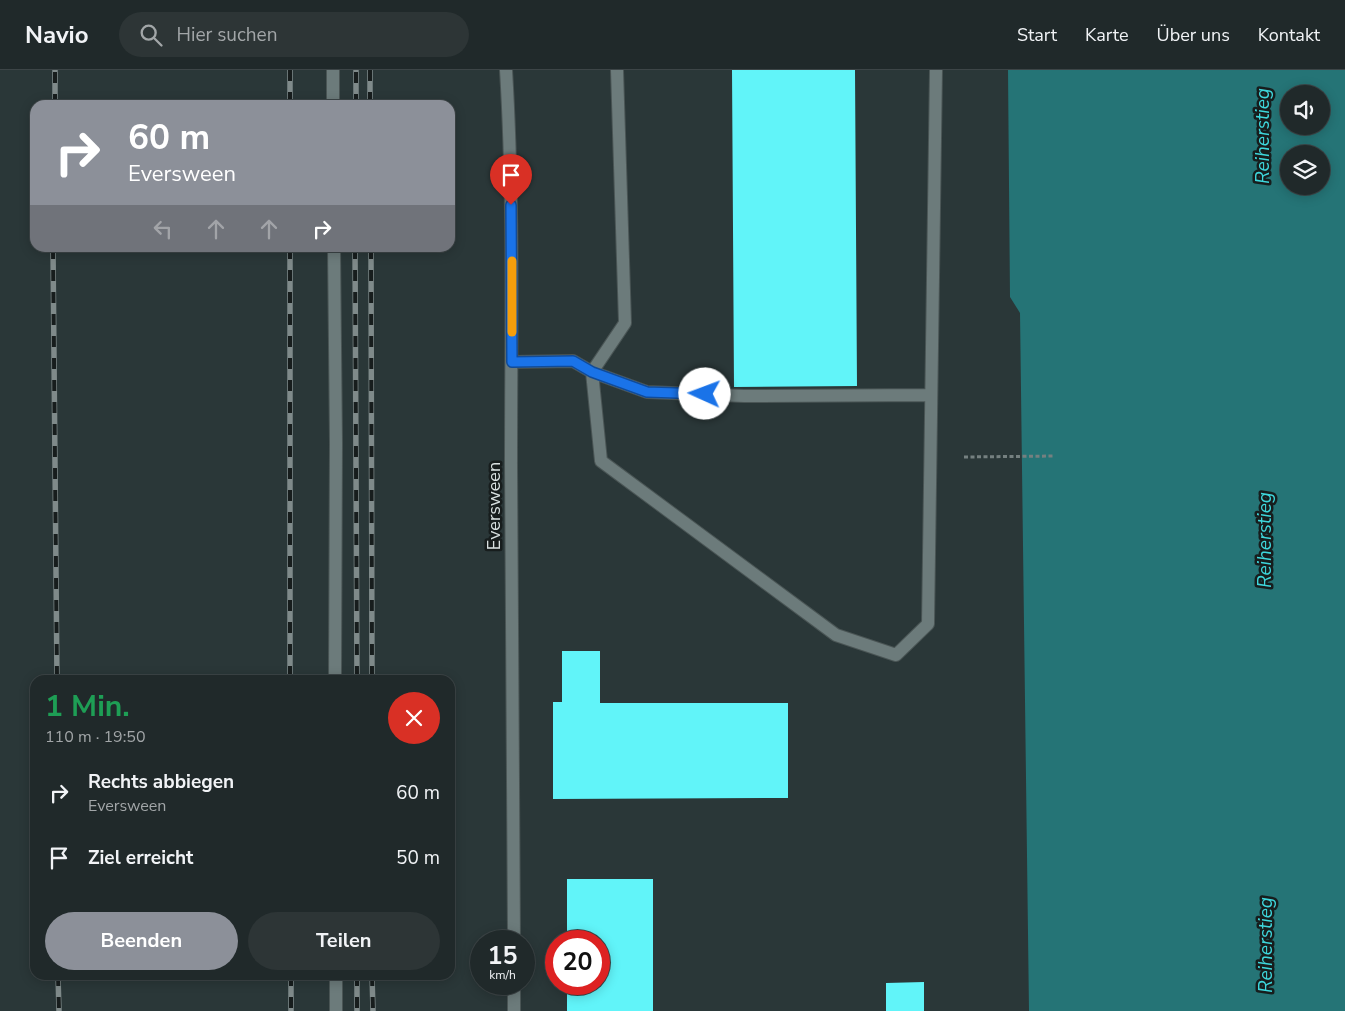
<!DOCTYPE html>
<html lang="de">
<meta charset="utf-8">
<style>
body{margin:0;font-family:"Nunito Sans",sans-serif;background:#2d3536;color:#f1f3f6;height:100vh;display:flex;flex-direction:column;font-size:19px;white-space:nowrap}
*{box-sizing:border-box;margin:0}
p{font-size:16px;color:#a2a6a8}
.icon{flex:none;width:28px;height:28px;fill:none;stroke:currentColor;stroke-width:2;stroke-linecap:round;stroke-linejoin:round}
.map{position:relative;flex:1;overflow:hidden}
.panel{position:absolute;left:30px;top:605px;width:425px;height:305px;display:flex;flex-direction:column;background:#20292a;border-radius:15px;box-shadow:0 2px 12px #0003,0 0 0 1px #3d4547}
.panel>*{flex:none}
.hud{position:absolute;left:30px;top:30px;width:425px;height:152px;border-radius:15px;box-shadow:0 2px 12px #0003,0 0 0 1px #3d4547;background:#8c9099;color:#fff;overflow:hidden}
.controls{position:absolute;left:1280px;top:15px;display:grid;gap:10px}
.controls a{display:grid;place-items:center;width:50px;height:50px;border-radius:50%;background:#20292a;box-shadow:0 2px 12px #0003,0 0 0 1px #3d4547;font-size:25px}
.speed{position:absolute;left:470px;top:860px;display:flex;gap:10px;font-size:25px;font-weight:700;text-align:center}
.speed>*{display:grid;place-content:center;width:65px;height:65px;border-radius:50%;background:#20292a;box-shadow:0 2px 12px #0003,0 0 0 1px #3d4547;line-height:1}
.speed small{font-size:12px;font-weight:400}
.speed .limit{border:8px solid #d22;background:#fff;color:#111}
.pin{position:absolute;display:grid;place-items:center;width:42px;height:42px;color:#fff;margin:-51px -21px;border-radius:50% 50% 50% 0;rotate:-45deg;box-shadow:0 0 5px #0007}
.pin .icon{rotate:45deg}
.me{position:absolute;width:55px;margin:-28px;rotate:272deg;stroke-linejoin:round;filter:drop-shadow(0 0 4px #0008)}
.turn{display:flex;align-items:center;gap:18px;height:105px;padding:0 15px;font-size:22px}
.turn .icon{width:65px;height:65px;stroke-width:2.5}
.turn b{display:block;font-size:35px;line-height:42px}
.lanes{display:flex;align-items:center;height:48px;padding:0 15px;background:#0003;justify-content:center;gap:25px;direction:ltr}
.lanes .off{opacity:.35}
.round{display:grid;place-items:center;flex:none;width:52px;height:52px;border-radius:26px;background:#2d3536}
.headline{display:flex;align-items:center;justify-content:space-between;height:85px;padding:0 15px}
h1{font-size:30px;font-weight:700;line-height:38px;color:#1e9e55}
.cta{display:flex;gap:10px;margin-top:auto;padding:10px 15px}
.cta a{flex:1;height:58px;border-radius:30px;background:#8c9099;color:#fff;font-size:20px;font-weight:700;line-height:58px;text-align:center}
.cta a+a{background:#2d3536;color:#f1f3f6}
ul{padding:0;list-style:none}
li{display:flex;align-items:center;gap:15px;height:65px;padding:0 15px}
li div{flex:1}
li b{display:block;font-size:19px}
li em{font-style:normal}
header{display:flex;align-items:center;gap:30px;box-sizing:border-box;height:70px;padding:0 25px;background:#20292a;border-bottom:1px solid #3d4547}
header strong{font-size:24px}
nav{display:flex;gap:28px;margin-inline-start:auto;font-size:18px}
.search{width:350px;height:45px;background:#2d3536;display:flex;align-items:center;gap:12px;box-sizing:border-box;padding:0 18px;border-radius:28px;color:#a2a6a8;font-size:19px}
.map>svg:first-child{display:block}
.water{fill:#257476;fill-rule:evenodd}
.building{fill:#61f4f9}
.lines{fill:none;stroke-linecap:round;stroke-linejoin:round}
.minor-casing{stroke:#4a5555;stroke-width:14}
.path{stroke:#758080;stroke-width:3;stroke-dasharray:4 2.5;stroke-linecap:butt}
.minor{stroke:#6c7b7b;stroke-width:12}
.rail-casing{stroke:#7f8a8a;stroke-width:5.5}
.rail{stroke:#171d1d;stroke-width:4;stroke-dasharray:11;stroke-linecap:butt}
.route-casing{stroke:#114b97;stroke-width:12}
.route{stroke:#1a73e8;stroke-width:9}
.slow{stroke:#f59e0b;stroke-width:9}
.labels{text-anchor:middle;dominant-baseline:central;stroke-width:5;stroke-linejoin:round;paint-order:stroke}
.street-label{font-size:18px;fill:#d9e1e1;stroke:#171d1d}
.water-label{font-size:19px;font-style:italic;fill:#3ed7dc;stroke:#171d1d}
</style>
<header>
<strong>Navio</strong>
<div class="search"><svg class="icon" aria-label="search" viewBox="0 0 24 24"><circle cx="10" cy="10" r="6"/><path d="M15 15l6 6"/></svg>Hier suchen</div>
<nav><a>Start</a><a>Karte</a><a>Über uns</a><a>Kontakt</a></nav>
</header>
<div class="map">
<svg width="1345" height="941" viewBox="0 0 1345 941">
<rect width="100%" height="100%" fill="#2a3738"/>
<path class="water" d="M 1008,0 L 1345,0 L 1345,941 L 1029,941 L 1020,243 L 1010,227 ZM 1289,24 L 1321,24 L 1321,56 L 1289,56 ZM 1289,84 L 1321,84 L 1321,116 L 1289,116 Z"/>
<path class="building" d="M 732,0 L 855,0 L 857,316 L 734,317 Z
M 562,581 L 600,581 L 600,633 L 788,633 L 788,728 L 553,729 L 553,632 L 562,632 Z
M 567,809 L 653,809 L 653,941 L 567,941 L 567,914 L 599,914 L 599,871 L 567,871 Z
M 924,912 L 924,941 L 886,941 L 886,913 Z"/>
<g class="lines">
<g class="minor-casing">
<path id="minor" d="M 333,0 L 333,35
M 506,0 C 514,131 511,262 511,394 C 512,553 513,712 514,871
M 617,0 L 625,253 L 592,302 L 647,322 L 744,326 L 931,325
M 334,178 L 336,373 L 335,610
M 512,292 L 573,291 L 592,302 L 601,391 L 836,565 L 896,585 L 928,554 L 936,0
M 514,914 L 514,941
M 336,941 L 336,905"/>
</g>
<path class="path" d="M 964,387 L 1054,386"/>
<use href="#minor" class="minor"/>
<g class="rail-casing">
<path id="rail" d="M 290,0 L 290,35
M 370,0 L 370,35
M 55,35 L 55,0
M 356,35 L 356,0
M 53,178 L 57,610
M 290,178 L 290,610
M 355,178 L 357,610
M 371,178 L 372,610
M 58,905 L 59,941
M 291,905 L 291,941
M 357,905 L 357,941
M 372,905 L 373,941"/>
</g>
<use href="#rail" class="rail"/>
</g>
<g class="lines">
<g class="route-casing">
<path id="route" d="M 511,135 L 512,292 L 573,291 L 592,302 L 647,322 L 705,324"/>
</g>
<use href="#route" class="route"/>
<path class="slow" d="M 512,262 L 512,191"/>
</g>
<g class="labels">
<g class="street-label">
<text transform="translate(494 436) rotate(-90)">Eversween</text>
</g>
<g class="water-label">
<text transform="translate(1263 66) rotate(-90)">Reiherstieg</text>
<text transform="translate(1265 470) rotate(-90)">Reiherstieg</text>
<text transform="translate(1266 875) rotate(-90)">Reiherstieg</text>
</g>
</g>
</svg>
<div class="controls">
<a><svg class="icon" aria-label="sound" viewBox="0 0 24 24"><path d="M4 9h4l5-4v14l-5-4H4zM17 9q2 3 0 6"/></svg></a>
<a><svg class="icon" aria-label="layers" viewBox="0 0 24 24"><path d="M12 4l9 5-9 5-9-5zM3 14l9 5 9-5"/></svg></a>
</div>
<div class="speed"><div>15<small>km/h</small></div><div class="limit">20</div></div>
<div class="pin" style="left:511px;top:135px;background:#d93025"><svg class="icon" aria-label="arrive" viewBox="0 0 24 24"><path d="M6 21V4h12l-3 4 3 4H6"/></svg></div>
<svg class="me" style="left:705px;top:324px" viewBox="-20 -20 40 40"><circle r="19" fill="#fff"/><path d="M0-13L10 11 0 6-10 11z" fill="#1a73e8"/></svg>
<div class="hud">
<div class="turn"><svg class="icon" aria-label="right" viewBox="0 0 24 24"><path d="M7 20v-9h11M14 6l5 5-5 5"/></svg><div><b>60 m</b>Eversween</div></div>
<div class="lanes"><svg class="icon off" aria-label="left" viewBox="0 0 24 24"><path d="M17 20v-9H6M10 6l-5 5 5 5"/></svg><svg class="icon off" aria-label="ahead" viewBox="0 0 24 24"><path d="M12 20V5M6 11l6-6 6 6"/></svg><svg class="icon off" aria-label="ahead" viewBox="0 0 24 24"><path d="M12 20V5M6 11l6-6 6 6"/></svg><svg class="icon" aria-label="right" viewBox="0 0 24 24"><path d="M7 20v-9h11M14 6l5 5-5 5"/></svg></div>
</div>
<section class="panel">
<div class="headline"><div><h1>1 Min.</h1><p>110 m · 19:50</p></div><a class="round" style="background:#d93025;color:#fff"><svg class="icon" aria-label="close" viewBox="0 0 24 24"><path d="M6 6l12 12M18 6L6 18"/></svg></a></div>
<ul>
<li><svg class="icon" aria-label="right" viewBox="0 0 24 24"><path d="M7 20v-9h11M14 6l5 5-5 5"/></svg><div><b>Rechts abbiegen</b><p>Eversween</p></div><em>60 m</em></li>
<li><svg class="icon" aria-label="arrive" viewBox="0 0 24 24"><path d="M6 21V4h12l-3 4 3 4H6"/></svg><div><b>Ziel erreicht</b></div><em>50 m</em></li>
</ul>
<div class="cta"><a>Beenden</a><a>Teilen</a></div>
</section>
</div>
